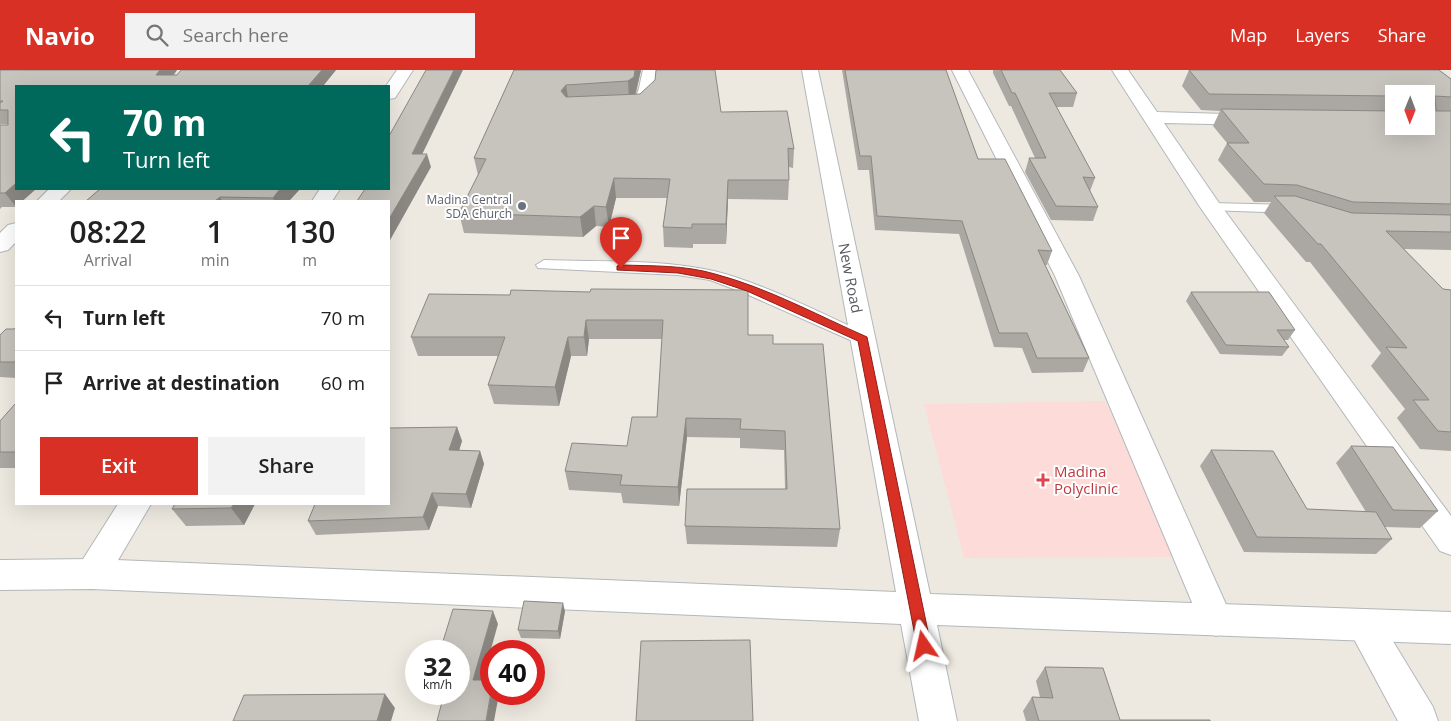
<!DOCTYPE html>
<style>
body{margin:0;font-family:"Open Sans",sans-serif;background:#f2f2f2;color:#222;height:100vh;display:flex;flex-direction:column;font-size:19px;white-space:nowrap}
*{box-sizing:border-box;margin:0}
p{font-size:16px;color:#767676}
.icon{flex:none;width:28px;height:28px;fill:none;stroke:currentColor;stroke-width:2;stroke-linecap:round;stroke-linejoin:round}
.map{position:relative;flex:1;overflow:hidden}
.sheet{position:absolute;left:15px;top:130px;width:375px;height:305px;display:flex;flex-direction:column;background:#fff;border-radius:0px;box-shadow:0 5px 20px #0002}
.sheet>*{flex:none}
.guide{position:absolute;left:15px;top:15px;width:375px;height:105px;border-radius:0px;box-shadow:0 5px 20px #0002;background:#00695c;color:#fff;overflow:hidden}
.needle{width:32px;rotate:181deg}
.tools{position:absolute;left:1385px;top:15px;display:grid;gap:10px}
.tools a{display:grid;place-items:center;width:50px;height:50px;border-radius:0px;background:#fff;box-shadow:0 5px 20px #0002;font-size:25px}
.speed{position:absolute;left:405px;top:570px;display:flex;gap:10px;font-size:25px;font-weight:700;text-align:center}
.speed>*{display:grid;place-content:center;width:65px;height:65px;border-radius:50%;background:#fff;box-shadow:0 5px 20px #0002;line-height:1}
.speed small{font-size:12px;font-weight:400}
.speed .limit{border:8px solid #d22;background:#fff;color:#111}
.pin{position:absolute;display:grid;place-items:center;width:42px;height:42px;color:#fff;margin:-51px -21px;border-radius:50% 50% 50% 0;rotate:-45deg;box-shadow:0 0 5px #0007}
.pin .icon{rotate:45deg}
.me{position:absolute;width:55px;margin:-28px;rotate:349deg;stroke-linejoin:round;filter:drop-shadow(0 0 4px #0008)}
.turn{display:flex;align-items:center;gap:18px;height:105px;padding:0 25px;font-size:22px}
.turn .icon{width:65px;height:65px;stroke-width:2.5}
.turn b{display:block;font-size:35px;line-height:42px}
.eta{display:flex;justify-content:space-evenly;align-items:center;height:85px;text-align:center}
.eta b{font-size:30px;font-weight:600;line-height:35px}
.cta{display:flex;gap:10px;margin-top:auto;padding:10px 25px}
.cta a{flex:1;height:58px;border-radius:0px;background:#d93025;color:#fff;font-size:20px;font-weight:600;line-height:58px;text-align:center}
.cta a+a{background:#f2f2f2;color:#222}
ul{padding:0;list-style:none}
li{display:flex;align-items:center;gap:15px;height:65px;padding:0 25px;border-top:1px solid #e0e0e0}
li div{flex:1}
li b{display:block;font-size:19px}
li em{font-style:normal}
header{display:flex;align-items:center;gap:30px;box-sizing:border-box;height:70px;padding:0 25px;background:#d93025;color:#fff}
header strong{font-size:24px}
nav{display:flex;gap:28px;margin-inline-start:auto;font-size:18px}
.search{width:350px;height:45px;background:#f2f2f2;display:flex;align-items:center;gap:12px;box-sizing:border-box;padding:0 18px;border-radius:0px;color:#767676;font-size:19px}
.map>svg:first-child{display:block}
.medical{fill:#fcdbd9}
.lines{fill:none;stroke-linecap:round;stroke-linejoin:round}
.service-casing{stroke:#b3b7bb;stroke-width:2}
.minor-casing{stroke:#b3b7bb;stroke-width:2}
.tertiary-casing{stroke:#b3b7bb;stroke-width:2}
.service{fill:#fff;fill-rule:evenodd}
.minor{fill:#fff;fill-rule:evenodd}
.tertiary{fill:#fff;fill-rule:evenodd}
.wall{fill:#aba8a3;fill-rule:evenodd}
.shaded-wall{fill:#8b8884}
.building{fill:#c7c3bd;stroke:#8b8884}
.route{fill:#d93025;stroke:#8d1f18}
.worship-dot{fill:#6b7280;stroke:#fff;stroke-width:2}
.health-dot{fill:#e0444e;stroke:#fff;stroke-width:2}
.labels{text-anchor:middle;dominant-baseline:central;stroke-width:4;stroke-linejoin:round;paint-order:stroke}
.far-worship-label{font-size:12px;fill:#5b616d;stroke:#fff;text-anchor:end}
.street-label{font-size:15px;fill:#595d62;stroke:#fff}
.health-label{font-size:15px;fill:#be3a42;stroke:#fff;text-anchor:start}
</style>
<header>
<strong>Navio</strong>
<div class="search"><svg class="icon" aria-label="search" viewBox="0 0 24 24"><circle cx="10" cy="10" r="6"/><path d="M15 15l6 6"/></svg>Search here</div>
<nav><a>Map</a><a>Layers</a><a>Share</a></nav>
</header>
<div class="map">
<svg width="1451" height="651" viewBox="0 0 1451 651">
<rect width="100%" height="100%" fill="#ede9e0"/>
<path class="medical" d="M 1105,331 L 1179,487 L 964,488 L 924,334 Z"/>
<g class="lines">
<g class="service-casing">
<path id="service" d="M 1211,133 L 1292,135 L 1299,139 L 1292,143 L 1206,140 L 1204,137 L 1206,134 Z
M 544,190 C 600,192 660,189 714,201 C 763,213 822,244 869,265 L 872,269 L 869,273 L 857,273 L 744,223 L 710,210 L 678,205 L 538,198 L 536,195 Z"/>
</g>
<g class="minor-casing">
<path id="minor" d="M 397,0 L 413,0 L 395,28 L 389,29 L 389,16 L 386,16 Z
M 643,0 L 659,0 C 654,27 650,50 615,41 L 612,37 L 615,33 C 642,26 636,28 643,0 Z
M 952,0 L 968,0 L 1079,206 L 1233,550 L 1228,561 L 1216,566 L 1204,561 L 1055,206 Z
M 1112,0 L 1128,0 L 1157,42 L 1261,45 L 1264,49 L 1261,53 L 1255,55 L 1164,53 L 1219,133 L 1451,446 L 1451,485 L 1440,481 L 1200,137 Z
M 49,119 L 71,119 L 59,131 L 37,131 Z
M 320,119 L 340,119 L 332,131 L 312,131 Z
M 16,153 L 16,172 L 8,180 L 0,182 L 0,163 L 8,155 Z
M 118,434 L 151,434 L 104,514 L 92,519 L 80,514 L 75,504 L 80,494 Z
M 1365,540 L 1377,545 L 1433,637 L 1438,651 L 1398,651 L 1347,556 L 1353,545 Z"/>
</g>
<g class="tertiary-casing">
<path id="tertiary" d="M 802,0 L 818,0 L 930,524 L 1451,542 L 1451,574 L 937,555 L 957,651 L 919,651 L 901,554 L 92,519 L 0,520 L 0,490 L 92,489 L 896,522 Z"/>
</g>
<use href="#service" class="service"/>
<use href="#minor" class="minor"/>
<use href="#tertiary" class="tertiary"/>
</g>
<path class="wall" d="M 0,0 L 177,0 L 174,5 L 336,0 L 323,16 L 16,16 L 16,119 L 36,119 L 16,137 L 2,137 L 0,139 L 0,55 L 8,55 L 8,54 L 0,54 Z
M 514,0 L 641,0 L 636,24 L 721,42 L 794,79 L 793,98 L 789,97 L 789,110 L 788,130 L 728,129 L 726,174 L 693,174 L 693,178 L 664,177 L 663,157 L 667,128 L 616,128 L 609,157 L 596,156 L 583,167 L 464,163 L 459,143 L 478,105 L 474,88 Z
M 842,0 L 946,0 L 978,89 L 1052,181 L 1047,195 L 1045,195 L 1089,288 L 1083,302 L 1032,303 L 1022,278 L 994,277 L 959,164 L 875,160 L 869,100 L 858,100 Z
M 993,0 L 1060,0 L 1077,23 L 1073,37 L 1056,37 L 1095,108 L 1090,121 L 1098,137 L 1093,151 L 1051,150 L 1025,102 L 1029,88 L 1035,88 L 1011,36 L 1009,36 L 993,3 Z
M 1189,0 L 1439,0 L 1451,9 L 1451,180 L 1404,179 L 1443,219 L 1451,220 L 1451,381 L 1420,379 L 1397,348 L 1405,339 L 1371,296 L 1381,283 L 1310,192 L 1306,192 L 1264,143 L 1271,132 L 1254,132 L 1218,90 L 1227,73 L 1213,56 L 1220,41 L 1201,40 L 1182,16 ZM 1394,24 L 1426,24 L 1394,56 Z
M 100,119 L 300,119 L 289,131 L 86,131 Z
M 511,220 L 748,265 L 773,274 L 840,459 L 837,477 L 687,474 L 685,456 L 785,419 L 784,380 L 740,378 L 740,368 L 687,367 L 679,436 L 623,433 L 621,423 L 569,420 L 565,401 L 627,376 L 657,347 L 662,269 L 589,269 L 587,286 L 571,286 L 559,336 L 494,334 L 488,315 L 498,286 L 418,286 L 411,267 L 510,225 Z
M 1191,222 L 1295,260 L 1288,270 L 1284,270 L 1289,277 L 1282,286 L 1220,284 L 1186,231 Z
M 16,257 L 16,308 L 0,307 L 0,265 L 14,259 Z
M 16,334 L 16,398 L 0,398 L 0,351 Z
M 457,357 L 462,371 L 459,380 L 480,381 L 484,394 L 471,438 L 438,436 L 429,460 L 316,465 L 308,451 Z
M 1351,376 L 1438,441 L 1420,458 L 1385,457 L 1392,469 L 1376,484 L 1244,482 L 1200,396 L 1211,380 L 1307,439 L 1366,442 L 1336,393 Z
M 255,434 L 244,455 L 186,456 L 172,439 Z
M 565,541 L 560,569 L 521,568 L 518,560 Z
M 1045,597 L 1120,650 L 1210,651 L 1026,651 L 1023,641 L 1032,627 L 1040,627 L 1036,611 Z"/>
<path class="shaded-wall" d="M 160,0 L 177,0 L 164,16 L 156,5 Z
M 322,0 L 336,0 L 323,16 L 308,16 Z
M 454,0 L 463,0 L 416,97 L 412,84 Z
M 635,0 L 641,0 L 635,25 L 629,29 L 628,11 Z
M 566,15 L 569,33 L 561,21 Z
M 427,84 L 431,97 L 389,172 L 389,149 Z
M 614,108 L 616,128 L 609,157 L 606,137 Z
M 728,110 L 728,129 L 726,174 L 726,154 Z
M 16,113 L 16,119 L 36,119 L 22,131 L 16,131 L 16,137 L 5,123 Z
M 280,119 L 300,119 L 289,131 L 274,131 L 273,128 Z
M 220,127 L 222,131 L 215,131 Z
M 594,136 L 596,156 L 583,167 L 580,147 Z
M 586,250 L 589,269 L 587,286 L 584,267 Z
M 568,267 L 571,286 L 559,336 L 555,317 Z
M 686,348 L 687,367 L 679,436 L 678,417 Z
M 457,357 L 462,371 L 455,394 L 449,380 Z
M 480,381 L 484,394 L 471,438 L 466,424 Z
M 432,423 L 438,436 L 429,460 L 423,447 Z
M 234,434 L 255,434 L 244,455 L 231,438 Z
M 563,533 L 565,541 L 560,569 L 558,561 Z
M 493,541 L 498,554 L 479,622 L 473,610 Z
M 385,624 L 395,638 L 391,651 L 377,651 Z
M 491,624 L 499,624 L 494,651 L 486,651 Z"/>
<path class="building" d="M 0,0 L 160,0 L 156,5 L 177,5 L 181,0 L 322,0 L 308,16 L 16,16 L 16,113 L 5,123 L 0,123 L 0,55 L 8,55 L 8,40 L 0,40 L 0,33 L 3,31 L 0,31 Z
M 426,0 L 454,0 L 412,84 L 427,84 L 389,149 L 389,131 L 357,131 L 365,119 L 389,119 L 389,66 Z
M 514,0 L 635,0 L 634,7 L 628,11 L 566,15 L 561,21 L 566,27 L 640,24 L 655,10 L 656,0 L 715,0 L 721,42 L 787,41 L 794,79 L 788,78 L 789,110 L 728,110 L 726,154 L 692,154 L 692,158 L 663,157 L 670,109 L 614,108 L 606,137 L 594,136 L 580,147 L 459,143 L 486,89 L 474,88 Z
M 845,0 L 946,0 L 978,89 L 1005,89 L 1052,181 L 1038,180 L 1089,288 L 1037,288 L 1027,263 L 999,263 L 962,151 L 877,146 L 871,86 L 860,86 Z
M 1001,0 L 1060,0 L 1077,23 L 1049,23 L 1095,108 L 1083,107 L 1098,137 L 1056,136 L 1029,88 L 1046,88 L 1015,23 L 1012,23 Z
M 1189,0 L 1439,0 L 1451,9 L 1451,27 L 1435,26 L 1436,41 L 1451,41 L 1451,134 L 1353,132 L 1297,115 L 1264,114 L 1227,73 L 1249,73 L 1221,39 L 1394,41 L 1394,56 L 1426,56 L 1426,24 L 1394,24 L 1394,26 L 1209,24 Z
M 100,119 L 280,119 L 273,128 L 220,127 L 215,131 L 86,131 Z
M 1274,126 L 1295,126 L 1352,143 L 1451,145 L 1451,162 L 1386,161 L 1443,219 L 1451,220 L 1451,362 L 1438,361 L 1413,330 L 1429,330 L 1386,277 L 1407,278 L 1321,174 L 1318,174 Z
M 591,219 L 748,220 L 748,265 L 773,265 L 773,274 L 823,274 L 840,459 L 685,456 L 687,419 L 787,419 L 785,361 L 740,359 L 741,349 L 686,348 L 678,417 L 620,415 L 622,405 L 565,401 L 572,373 L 627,376 L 632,347 L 657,347 L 663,250 L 586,250 L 584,267 L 568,267 L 555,317 L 488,315 L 505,267 L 411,267 L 429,224 L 510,225 L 511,220 L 590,222 Z
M 1191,222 L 1269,222 L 1295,260 L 1277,260 L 1289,277 L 1226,275 Z
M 16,257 L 16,292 L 0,292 L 0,265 L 6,259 L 14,259 Z
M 15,334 L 16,334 L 16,382 L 0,382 L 0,351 Z
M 457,357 L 449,380 L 480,381 L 466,424 L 432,423 L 423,447 L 308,451 L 315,434 L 389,434 L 389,358 Z
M 1351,376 L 1393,377 L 1438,441 L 1393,440 Z
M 1211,380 L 1273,381 L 1307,439 L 1376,442 L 1392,469 L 1257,467 Z
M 175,434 L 234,434 L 231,438 L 172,439 Z
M 524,531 L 563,533 L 558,561 L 518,560 Z
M 453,539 L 493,541 L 473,610 L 491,610 L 491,622 L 486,651 L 437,651 L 444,624 L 459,624 L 459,581 L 440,581 Z
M 750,570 L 753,651 L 636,651 L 641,571 Z
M 1045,597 L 1103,598 L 1120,650 L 1210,650 L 1210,651 L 1039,651 L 1032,627 L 1053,628 Z
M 385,624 L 377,651 L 233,651 L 244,625 Z"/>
<path class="route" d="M 621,195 C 652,196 685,195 715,204 C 768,218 817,245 867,267 L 931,576 L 929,581 L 924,583 L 919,581 L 917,576 L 858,271 L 747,221 L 711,209 L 678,203 L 617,200 L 617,196 Z"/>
<circle class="worship-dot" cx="522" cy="136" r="5"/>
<path class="health-dot" d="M1040.5 402.5h5v5h5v5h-5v5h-5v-5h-5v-5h5z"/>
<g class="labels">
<g class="far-worship-label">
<text x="512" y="129">Madina Central<tspan x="512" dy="14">SDA Church</tspan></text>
</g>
<g class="street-label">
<text transform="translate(851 208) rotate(79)">New Road</text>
</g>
<g class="health-label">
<text x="1054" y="401">Madina<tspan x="1054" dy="17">Polyclinic</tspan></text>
</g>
</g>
</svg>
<div class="tools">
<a><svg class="needle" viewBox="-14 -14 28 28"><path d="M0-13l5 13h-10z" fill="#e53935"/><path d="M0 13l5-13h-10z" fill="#767676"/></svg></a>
</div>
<div class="speed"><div>32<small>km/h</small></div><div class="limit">40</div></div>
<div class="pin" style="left:621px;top:198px;background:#d93025"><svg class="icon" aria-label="arrive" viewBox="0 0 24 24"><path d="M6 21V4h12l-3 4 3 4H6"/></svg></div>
<svg class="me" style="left:924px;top:576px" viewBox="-20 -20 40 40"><path d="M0-17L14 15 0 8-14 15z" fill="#d93025" stroke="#fff" stroke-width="4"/></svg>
<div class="guide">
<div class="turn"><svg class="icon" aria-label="left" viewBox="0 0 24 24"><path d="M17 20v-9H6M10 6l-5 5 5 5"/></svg><div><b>70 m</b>Turn left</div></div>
</div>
<section class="sheet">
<div class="eta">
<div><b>08:22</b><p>Arrival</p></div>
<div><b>1</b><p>min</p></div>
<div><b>130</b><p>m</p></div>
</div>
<ul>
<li><svg class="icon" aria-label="left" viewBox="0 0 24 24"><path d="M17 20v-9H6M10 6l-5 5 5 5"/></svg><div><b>Turn left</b></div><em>70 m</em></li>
<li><svg class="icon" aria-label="arrive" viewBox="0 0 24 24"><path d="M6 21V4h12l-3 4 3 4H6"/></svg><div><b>Arrive at destination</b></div><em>60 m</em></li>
</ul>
<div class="cta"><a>Exit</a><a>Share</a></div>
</section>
</div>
